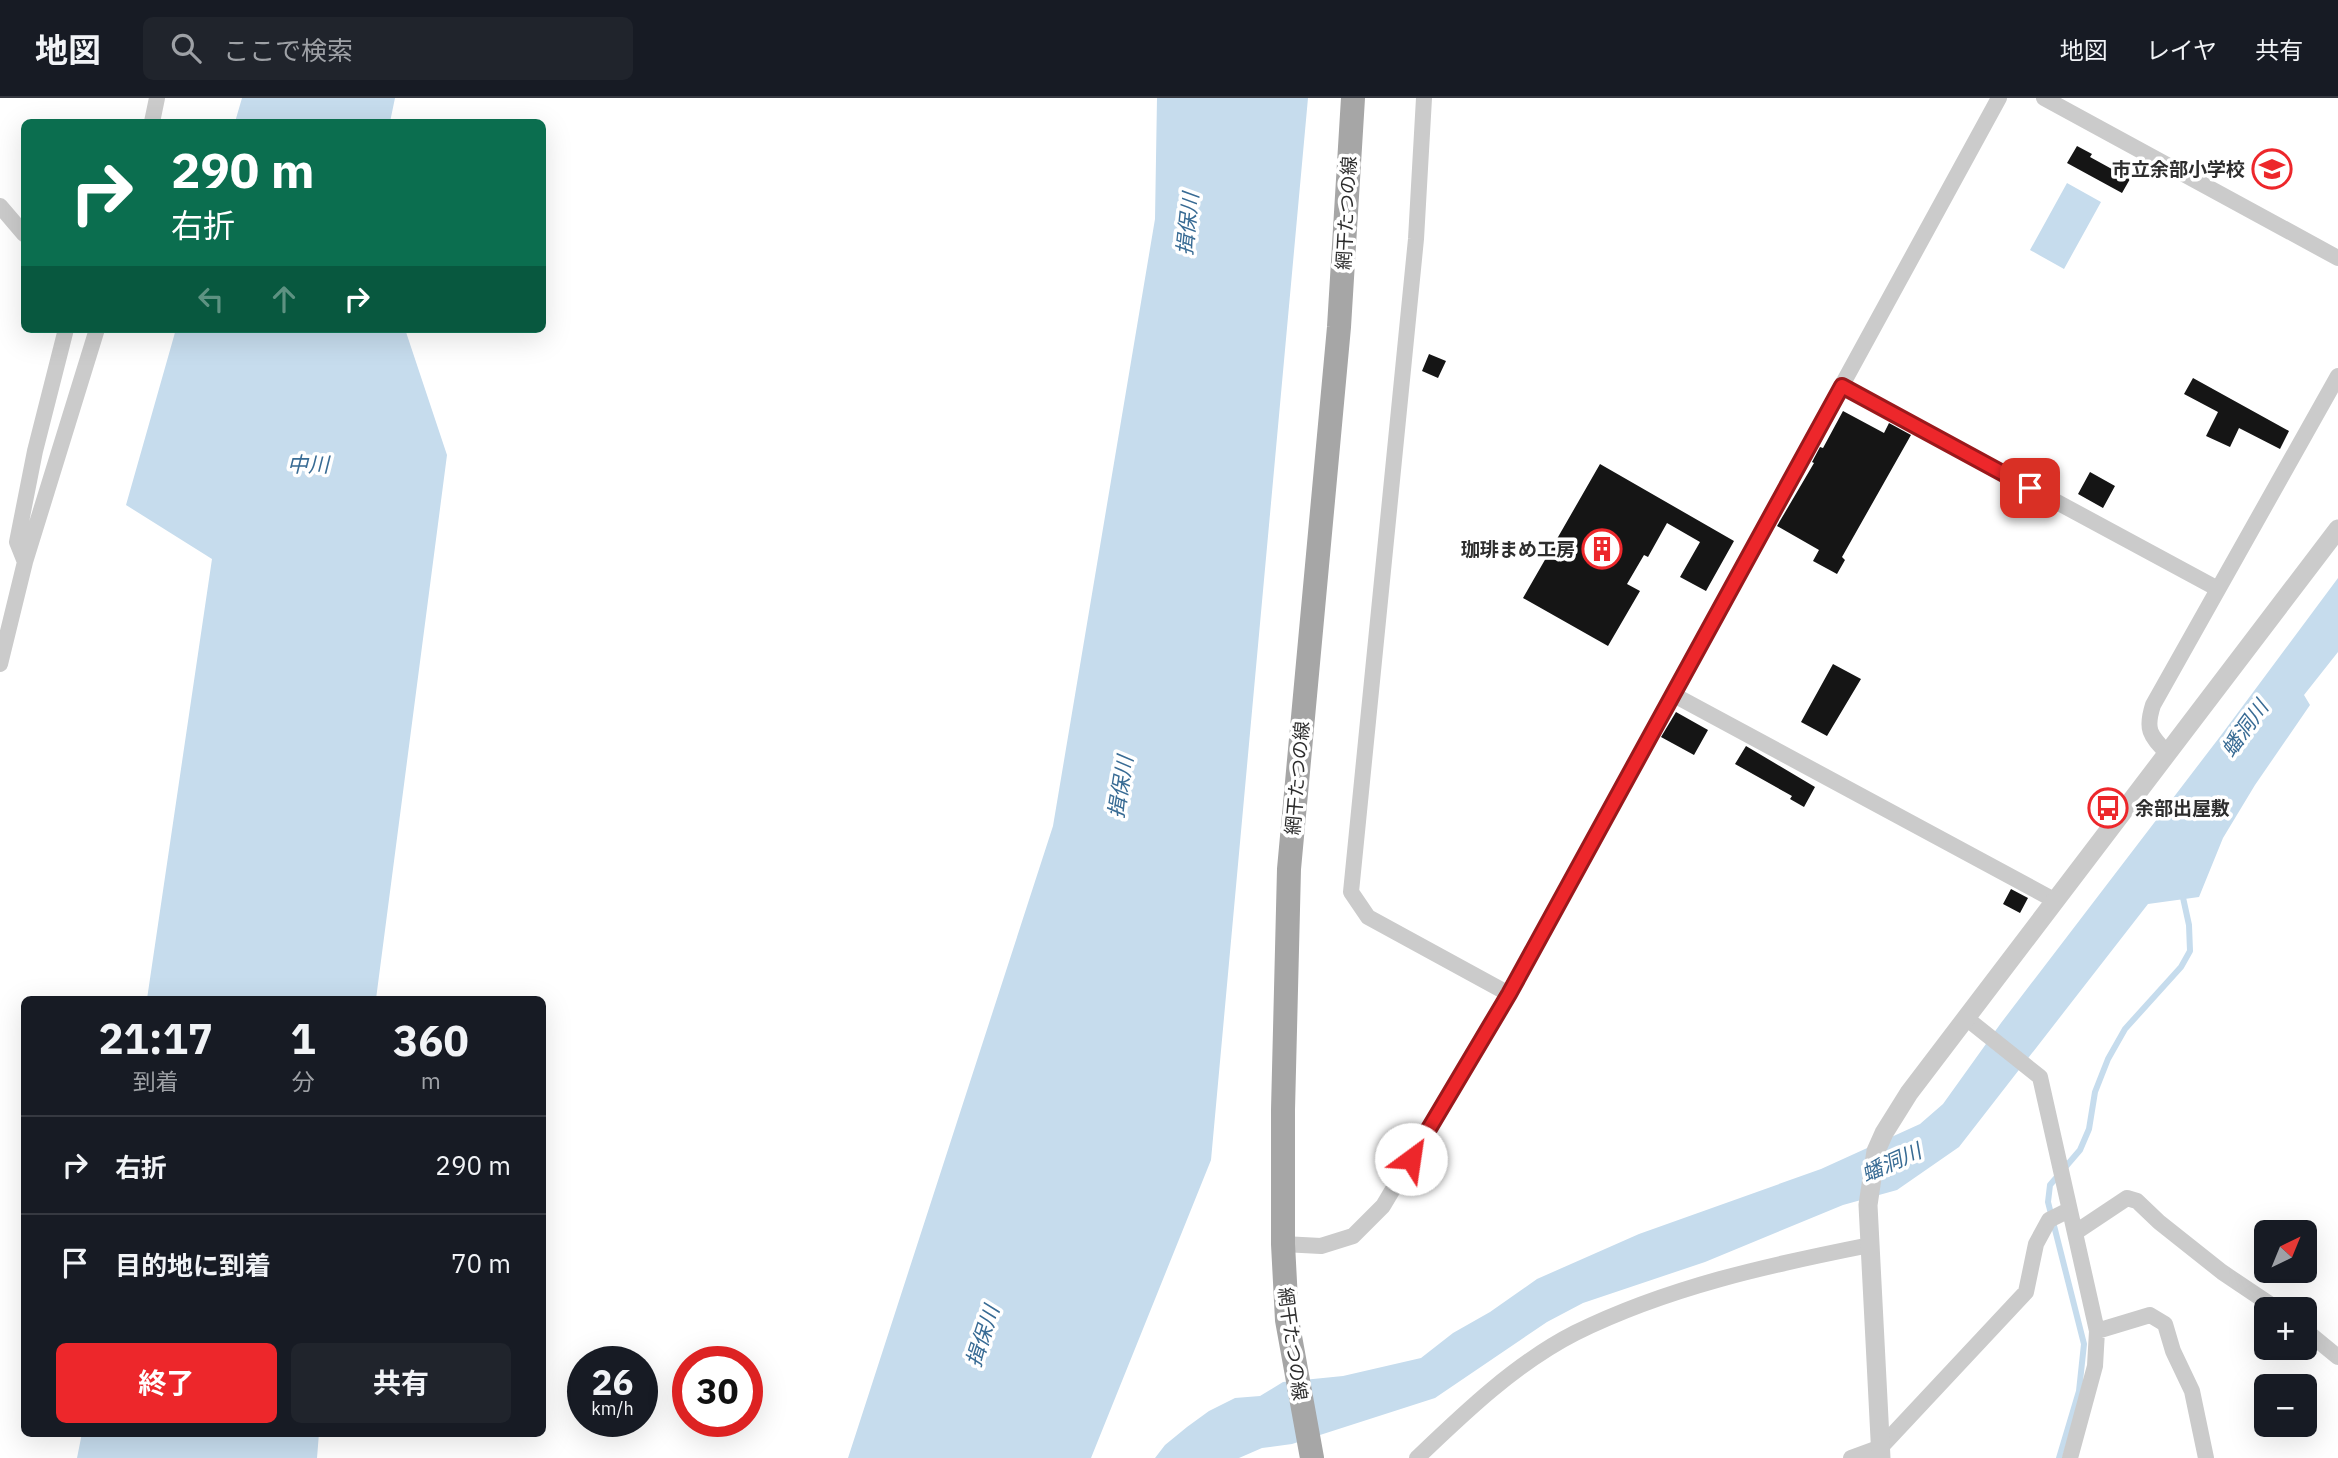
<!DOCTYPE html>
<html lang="ja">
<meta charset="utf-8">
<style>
body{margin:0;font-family:"IBM Plex Sans","Noto Sans JP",sans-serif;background:#20242c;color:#f1f3f6;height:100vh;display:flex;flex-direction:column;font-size:26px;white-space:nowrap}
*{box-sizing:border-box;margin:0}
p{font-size:23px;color:#9ea1a6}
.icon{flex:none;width:38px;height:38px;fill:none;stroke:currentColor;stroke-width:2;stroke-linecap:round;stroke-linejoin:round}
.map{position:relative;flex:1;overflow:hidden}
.details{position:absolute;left:21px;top:898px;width:525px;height:441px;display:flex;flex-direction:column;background:#171b24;border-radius:10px;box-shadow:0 7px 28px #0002}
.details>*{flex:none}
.top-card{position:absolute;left:21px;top:21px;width:525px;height:214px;border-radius:10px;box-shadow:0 7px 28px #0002;background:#0b6e4f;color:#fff;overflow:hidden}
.needle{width:46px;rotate:43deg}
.controls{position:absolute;left:2254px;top:1122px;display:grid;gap:14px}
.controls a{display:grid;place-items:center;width:63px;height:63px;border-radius:10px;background:#171b24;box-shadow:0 7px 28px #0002;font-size:35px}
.speed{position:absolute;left:567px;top:1248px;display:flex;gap:14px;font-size:35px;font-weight:700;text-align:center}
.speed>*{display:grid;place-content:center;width:91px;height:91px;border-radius:50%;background:#171b24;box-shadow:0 7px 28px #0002;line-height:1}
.speed small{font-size:18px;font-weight:400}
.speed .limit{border:10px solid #d22;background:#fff;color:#111}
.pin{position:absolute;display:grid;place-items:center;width:60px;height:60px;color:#fff;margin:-30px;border-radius:14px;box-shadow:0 4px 10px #0006}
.me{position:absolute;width:77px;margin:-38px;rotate:31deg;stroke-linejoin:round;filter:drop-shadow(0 0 5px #0008)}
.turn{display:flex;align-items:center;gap:24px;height:147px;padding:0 35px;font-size:32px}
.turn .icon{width:91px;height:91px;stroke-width:2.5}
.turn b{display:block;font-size:49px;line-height:60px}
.lanes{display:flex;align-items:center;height:66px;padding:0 35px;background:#0003;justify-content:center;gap:35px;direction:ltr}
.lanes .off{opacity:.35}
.eta{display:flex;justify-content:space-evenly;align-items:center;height:119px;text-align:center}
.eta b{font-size:42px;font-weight:700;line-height:49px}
.cta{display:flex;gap:14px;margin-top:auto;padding:14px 35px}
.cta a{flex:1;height:80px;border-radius:10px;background:#ed272b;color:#fff;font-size:28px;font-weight:700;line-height:80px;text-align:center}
.cta a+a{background:#20242c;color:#f1f3f6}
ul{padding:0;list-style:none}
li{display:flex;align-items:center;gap:21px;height:98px;padding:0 35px;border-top:2px solid #363941}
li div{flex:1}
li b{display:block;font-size:26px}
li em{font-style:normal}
header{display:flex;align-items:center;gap:42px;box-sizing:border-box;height:98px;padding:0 35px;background:#171b24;border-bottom:2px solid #363941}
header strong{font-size:33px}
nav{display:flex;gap:38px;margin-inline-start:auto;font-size:24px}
.search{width:490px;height:63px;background:#20242c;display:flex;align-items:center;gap:18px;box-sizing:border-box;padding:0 24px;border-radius:10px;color:#9ea1a6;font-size:26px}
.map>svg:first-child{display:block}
.water{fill:#c6dced}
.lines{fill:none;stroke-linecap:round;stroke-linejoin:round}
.stream{stroke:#c6dced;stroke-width:6}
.building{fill:#151515}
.minor{stroke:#cbcbcb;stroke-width:16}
.tertiary{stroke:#cbcbcb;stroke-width:19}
.primary{stroke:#a6a6a6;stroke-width:24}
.route-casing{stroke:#9a191c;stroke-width:18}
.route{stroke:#ed272b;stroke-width:12}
.labels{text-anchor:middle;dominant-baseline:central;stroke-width:7;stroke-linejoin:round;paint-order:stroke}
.poi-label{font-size:19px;font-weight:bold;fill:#2e2e2e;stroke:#fff;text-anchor:end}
.street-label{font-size:19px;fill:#2e2e2e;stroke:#fff}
.water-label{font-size:21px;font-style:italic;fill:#386b94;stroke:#fff}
</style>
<header>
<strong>地図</strong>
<div class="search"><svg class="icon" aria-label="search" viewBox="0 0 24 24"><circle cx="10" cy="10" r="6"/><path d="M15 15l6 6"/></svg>ここで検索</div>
<nav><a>地図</a><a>レイヤ</a><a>共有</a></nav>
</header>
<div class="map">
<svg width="2338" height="1360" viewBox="0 0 2338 1360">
<rect width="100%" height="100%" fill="#fff"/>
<path class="water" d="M 242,0 L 395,0 L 390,24 L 235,24 Z
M 1157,0 L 1308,0 L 1211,1062 L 1091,1360 L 848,1360 L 1053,728 L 1155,121 Z
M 2067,85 L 2101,104 L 2064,171 L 2030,152 Z
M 176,231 L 405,231 L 447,357 L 376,901 L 147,901 L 212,461 L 126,407 Z
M 2338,480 L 2338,554 L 2304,597 L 2310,607 L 2255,687 L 2223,740 L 2199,799 L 2148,806 L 1959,1049 L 1897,1092 L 1843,1107 L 1705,1164 L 1583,1205 L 1547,1224 L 1435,1300 L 1292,1346 L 1262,1350 L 1239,1360 L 1155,1360 L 1165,1347 L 1187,1329 L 1209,1313 L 1235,1300 L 1260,1298 L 1283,1284 L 1343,1278 L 1421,1260 L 1453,1235 L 1490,1214 L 1537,1181 L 1639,1136 L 1821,1071 L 1920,1026 L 1943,1006 L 2001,925 L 2222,636 Z
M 82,1335 L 319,1335 L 317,1360 L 77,1360 Z"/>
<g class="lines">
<path class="stream" d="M 2059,1360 L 2079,1293 L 2084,1246 L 2048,1104 L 2050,1087 L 2080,1052 L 2089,1031 L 2095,994 L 2108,961 L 2125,931 L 2181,869 L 2190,853 L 2189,827 L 2182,795"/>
</g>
<path class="building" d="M 2077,48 L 2092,56 L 2090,59 L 2130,81 L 2122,95 L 2067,65 Z
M 1429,256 L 1446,263 L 1438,280 L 1422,273 Z
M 2193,280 L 2289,333 L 2280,351 L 2239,330 L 2230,349 L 2206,338 L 2218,314 L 2184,296 Z
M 1843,313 L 1884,335 L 1889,325 L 1911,337 L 1842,459 L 1845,462 L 1837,476 L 1813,463 L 1819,452 L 1777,428 L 1814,365 L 1812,364 L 1820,349 L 1823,350 Z
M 1600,366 L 1734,443 L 1706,493 L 1680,479 L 1700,444 L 1667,425 L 1648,459 L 1644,457 L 1627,486 L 1640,493 L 1608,548 L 1523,500 Z
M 2090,374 L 2115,388 L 2103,410 L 2078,396 Z
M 1833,566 L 1861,581 L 1827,638 L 1801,624 Z
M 1676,614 L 1708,632 L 1694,657 L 1661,639 Z
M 1746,648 L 1815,689 L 1804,709 L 1790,701 L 1792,698 L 1735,666 Z
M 2011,791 L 2028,800 L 2020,815 L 2003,806 Z"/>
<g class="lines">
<path class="minor" d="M 1424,0 L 1416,141 L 1351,794 L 1368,819 L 1509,896
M 2044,0 L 2338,160
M 152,24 L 157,0
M 0,108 L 24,136
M 1842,288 L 2218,491
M 25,464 L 17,444 L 35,353 L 66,231
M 0,566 L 25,464 L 97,231
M 1674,597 L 2054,802
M 2167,655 C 2150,637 2145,632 2153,607 L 2338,278
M 1966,920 L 2040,979 L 2097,1233 L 2095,1268 L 2070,1360
M 2076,1134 L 2127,1100 L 2137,1103 L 2159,1124 L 2222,1174 L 2277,1211
M 1283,1146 L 1321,1148 L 1353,1138 L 1383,1108 L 1509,896 L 1999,0
M 2305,1232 L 2338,1259
M 2097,1233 L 2150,1217 L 2165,1226 L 2173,1253 L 2192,1293 L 2206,1360
M 1417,1360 C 1464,1315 1516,1265 1575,1235 C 1668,1189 1769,1167 1870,1147
M 1851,1360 L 1881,1349 L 2026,1194 L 2036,1146 L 2049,1122 L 2069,1112"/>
<path class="tertiary" d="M 1881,1360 L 1868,1107 L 1876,1053 L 1884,1035 L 1909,995 L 2338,431"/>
<path class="primary" d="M 1312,1360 L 1287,1222 L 1283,1146 L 1283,1012 L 1289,771 L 1339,229 L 1353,0"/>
</g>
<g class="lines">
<g class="route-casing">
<path id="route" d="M 1411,1061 L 1509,896 L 1842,288 L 2030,390"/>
</g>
<use href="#route" class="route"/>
</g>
<defs>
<g id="school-ring" transform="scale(2.0125)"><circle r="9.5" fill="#fff" stroke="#ed272b" stroke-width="1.5"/><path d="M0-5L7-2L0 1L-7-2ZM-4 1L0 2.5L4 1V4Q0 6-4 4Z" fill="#ed272b"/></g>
<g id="building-ring" transform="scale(2.0125)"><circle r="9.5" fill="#fff" stroke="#ed272b" stroke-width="1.5"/><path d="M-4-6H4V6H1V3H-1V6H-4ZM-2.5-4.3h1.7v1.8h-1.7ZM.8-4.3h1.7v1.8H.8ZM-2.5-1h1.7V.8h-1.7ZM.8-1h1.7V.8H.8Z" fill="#ed272b"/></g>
<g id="bus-ring" transform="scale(2.0125)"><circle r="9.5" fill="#fff" stroke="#ed272b" stroke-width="1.5"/><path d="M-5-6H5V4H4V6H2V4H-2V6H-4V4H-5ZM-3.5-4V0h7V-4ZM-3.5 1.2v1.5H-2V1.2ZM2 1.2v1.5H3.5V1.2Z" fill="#ed272b"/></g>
</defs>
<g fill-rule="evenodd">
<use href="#school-ring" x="2272" y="71"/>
<use href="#building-ring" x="1602" y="451"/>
<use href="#bus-ring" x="2108" y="710"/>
</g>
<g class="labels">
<g class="poi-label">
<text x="2245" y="71">市立余部小学校</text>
<text x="1575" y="451">珈琲まめ工房</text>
<text x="2135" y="710" text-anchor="start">余部出屋敷</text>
</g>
<g class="street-label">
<text transform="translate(1346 115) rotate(-87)">網干たつの線</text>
<text transform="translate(1297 680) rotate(-85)">網干たつの線</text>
<text transform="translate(1293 1246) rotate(82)">網干たつの線</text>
</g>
<g class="water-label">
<text transform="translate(1187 126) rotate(-84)">揖保川</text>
<text x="308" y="366">中川</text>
<text transform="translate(2244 630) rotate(-54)">蟠洞川</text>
<text transform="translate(1120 689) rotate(-81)">揖保川</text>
<text transform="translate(1891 1064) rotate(-24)">蟠洞川</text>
<text transform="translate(982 1238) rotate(-72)">揖保川</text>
</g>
</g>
</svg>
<div class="controls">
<a><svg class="needle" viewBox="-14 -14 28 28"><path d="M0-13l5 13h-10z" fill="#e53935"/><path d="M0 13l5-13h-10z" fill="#9ea1a6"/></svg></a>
<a>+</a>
<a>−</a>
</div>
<div class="speed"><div>26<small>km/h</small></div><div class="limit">30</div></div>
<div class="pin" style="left:2030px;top:390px;background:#d93025"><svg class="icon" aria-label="arrive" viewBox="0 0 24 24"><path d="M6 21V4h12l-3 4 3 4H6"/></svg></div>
<svg class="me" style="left:1411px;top:1061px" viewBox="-20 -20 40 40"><circle r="19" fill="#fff"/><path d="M0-13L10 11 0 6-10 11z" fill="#ed272b"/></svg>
<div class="top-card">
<div class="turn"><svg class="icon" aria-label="right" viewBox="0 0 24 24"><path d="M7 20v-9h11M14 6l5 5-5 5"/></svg><div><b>290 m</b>右折</div></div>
<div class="lanes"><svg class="icon off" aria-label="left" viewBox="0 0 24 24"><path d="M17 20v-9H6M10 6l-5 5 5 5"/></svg><svg class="icon off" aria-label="ahead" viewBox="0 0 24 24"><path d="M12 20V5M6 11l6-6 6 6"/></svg><svg class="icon" aria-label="right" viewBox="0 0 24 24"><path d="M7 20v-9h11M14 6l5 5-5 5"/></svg></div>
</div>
<section class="details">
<div class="eta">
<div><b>21:17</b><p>到着</p></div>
<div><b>1</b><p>分</p></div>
<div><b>360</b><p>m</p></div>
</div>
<ul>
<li><svg class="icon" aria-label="right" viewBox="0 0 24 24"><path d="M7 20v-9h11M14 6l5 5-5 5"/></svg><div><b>右折</b></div><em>290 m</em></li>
<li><svg class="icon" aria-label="arrive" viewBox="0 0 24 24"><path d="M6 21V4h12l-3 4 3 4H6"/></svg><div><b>目的地に到着</b></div><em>70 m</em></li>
</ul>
<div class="cta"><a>終了</a><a>共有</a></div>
</section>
</div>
